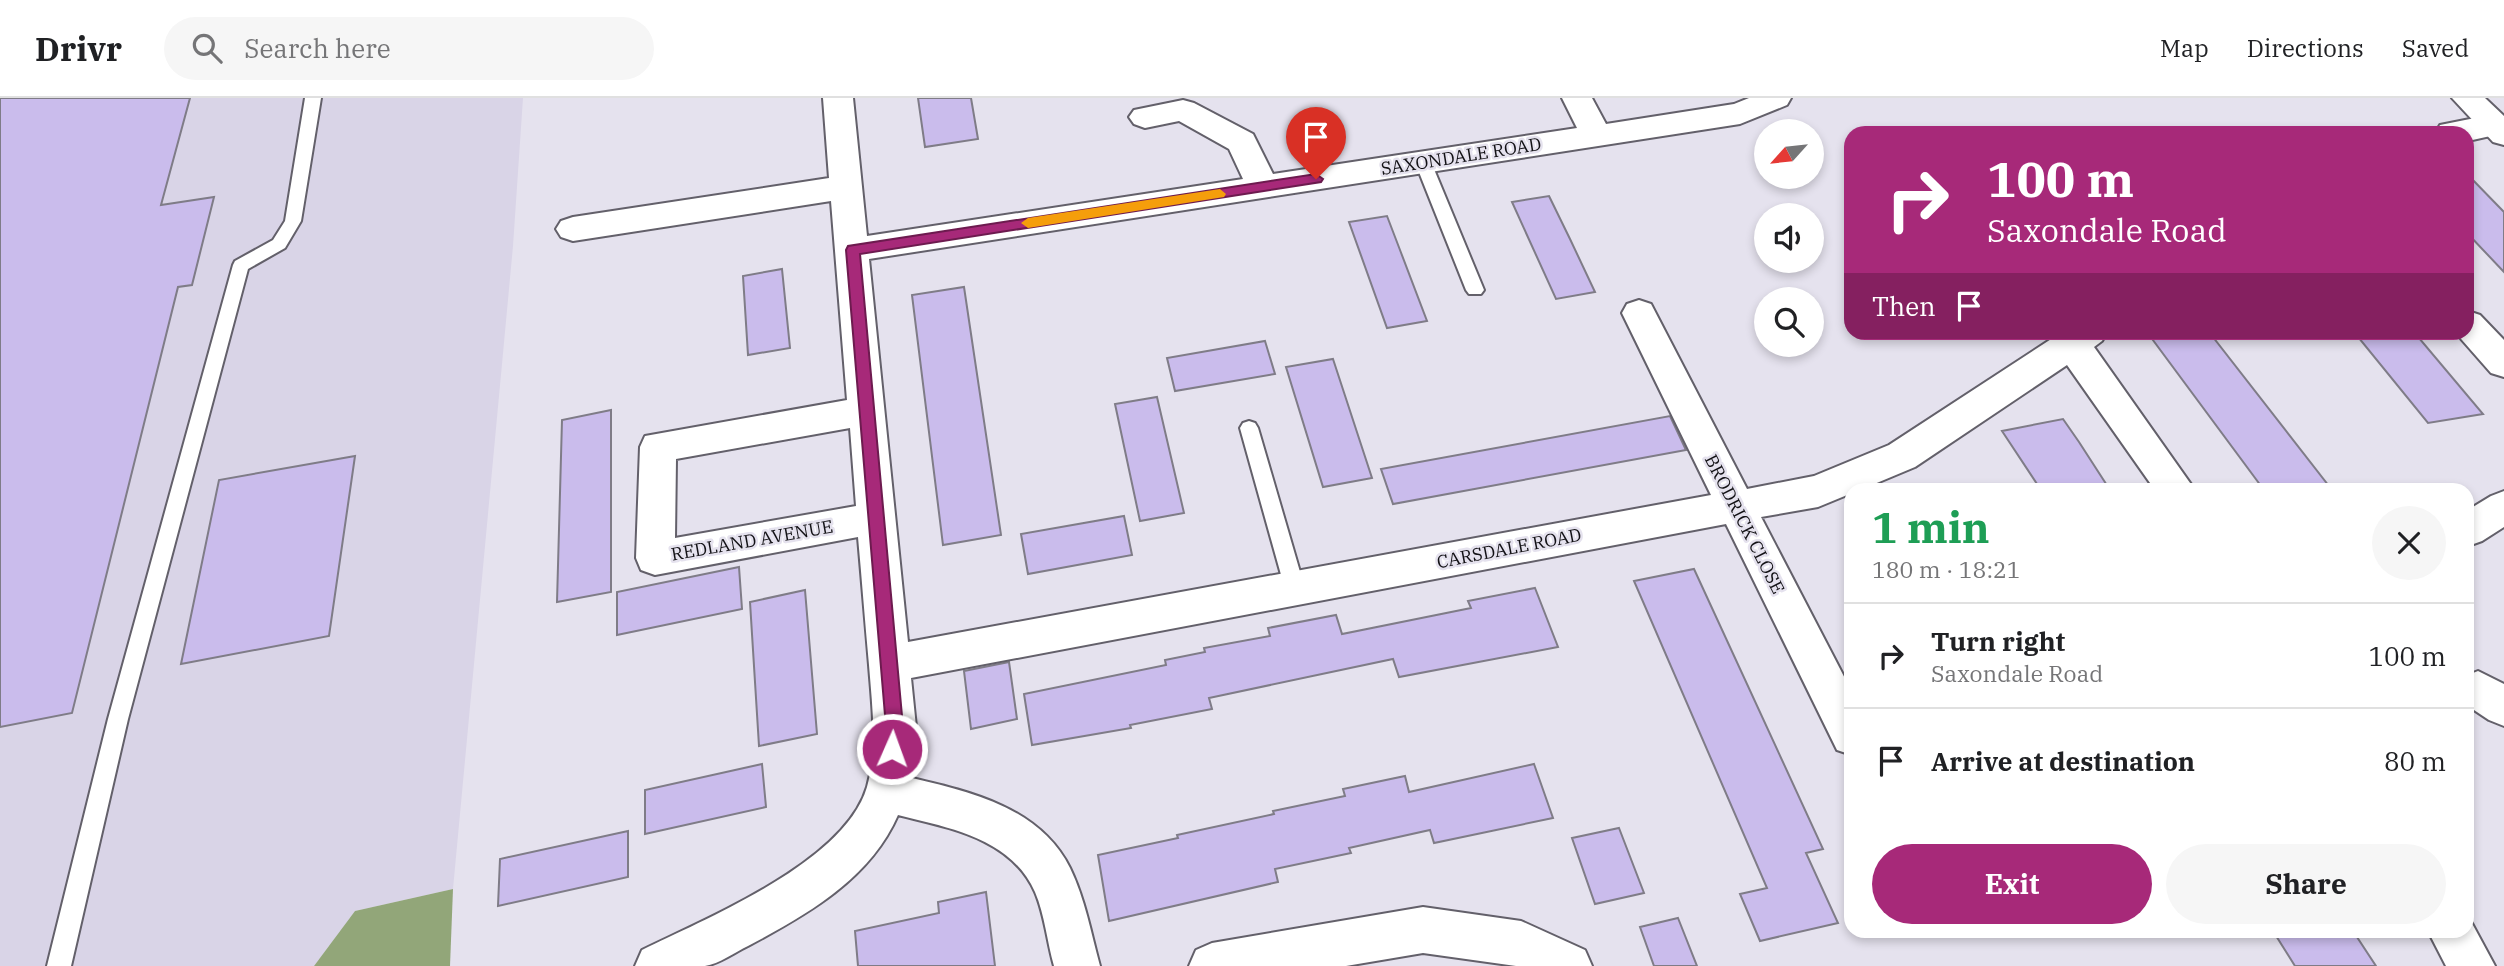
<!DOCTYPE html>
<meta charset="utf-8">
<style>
body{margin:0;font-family:"IBM Plex Serif",serif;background:#f6f6f6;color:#202124;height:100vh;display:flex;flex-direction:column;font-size:26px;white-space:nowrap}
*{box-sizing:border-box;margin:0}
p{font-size:23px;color:#757577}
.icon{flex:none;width:38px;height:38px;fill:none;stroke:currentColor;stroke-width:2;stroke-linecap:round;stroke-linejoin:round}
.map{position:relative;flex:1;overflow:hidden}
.sheet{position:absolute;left:1844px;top:385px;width:630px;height:455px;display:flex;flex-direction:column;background:#fff;border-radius:21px;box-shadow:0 4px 10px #0003}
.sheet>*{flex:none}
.top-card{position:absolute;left:1844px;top:28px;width:630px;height:214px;border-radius:21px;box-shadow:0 4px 10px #0003;background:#a72979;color:#fff;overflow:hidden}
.needle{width:46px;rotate:243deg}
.fabs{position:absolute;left:1754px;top:21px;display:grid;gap:14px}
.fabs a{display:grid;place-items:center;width:70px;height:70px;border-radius:50%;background:#fff;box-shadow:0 4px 10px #0003;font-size:35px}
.pin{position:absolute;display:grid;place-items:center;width:60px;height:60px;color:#fff;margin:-72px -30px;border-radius:50% 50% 50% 0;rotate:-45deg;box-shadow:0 0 7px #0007}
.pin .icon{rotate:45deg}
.me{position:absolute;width:77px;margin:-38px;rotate:2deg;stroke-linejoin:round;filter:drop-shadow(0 0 5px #0008)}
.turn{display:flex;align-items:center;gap:24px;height:147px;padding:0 28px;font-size:32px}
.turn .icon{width:91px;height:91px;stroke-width:2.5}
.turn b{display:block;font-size:49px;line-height:60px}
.then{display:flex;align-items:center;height:66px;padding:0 28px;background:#0003;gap:14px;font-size:26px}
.round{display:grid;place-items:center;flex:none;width:74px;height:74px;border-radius:37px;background:#f6f6f6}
.overview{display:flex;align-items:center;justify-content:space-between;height:119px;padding:0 28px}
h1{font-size:42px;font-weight:700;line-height:52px;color:#1e9e55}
.button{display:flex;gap:14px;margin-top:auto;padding:14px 28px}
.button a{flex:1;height:80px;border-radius:42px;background:#a72979;color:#fff;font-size:28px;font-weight:700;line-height:80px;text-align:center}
.button a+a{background:#f6f6f6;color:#202124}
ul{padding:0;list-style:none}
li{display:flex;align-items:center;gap:21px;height:105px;padding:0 28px;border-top:2px solid #e0e0e0}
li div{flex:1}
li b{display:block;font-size:26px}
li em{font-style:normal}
header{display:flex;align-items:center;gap:42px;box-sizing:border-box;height:98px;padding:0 35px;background:#fff;border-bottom:2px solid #e0e0e0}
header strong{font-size:33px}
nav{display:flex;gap:38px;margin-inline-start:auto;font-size:24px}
.search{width:490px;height:63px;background:#f6f6f6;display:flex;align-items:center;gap:18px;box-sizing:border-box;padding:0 24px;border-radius:38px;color:#757577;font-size:26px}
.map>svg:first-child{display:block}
.built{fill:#d9d4e7}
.forest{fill:#92a679}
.building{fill:#cabcec;stroke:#7f7c87;stroke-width:2}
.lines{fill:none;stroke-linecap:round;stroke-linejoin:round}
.service-casing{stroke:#63606a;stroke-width:4}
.minor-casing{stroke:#63606a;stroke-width:4}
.tertiary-casing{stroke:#63606a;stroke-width:4}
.service{fill:#fff;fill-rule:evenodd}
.minor{fill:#fff;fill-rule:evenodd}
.tertiary{fill:#fff;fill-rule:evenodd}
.route{fill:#a72979;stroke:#6d1b4f;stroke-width:2}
.slow{fill:#f59e0b}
.labels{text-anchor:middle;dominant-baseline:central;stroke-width:5;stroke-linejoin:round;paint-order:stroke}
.street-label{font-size:18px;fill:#121115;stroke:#e5e2ee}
</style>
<header>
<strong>Drivr</strong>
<div class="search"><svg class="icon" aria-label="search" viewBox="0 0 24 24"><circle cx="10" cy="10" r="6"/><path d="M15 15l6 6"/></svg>Search here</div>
<nav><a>Map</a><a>Directions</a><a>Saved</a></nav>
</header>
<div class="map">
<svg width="2504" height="868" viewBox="0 0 2504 868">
<rect width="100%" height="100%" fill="#e5e2ee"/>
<path class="built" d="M 0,0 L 523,0 L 513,148 L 453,791 L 355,813 L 314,868 L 0,868 Z"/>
<path class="forest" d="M 453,791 L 450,868 L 314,868 L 355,813 Z"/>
<path class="building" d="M 0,0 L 190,0 L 161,107 L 214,99 L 192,187 L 178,189 L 72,615 L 0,629 Z
M 918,0 L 971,0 L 978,41 L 925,49 Z
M 2468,77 L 2504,114 L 2504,174 L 2468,136 Z
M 1549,98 L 1570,141 L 1595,194 L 1556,201 L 1512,104 Z
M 1387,118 L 1400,152 L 1427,223 L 1387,230 L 1349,124 Z
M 782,171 L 790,250 L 748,257 L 743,178 Z
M 964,189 L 1001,437 L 943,447 L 912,197 Z
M 2147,234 L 2209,234 L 2332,392 L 2264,392 Z
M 2354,234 L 2414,234 L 2483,316 L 2428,325 Z
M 1265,243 L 1275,276 L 1175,293 L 1167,260 Z
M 1333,261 L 1372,380 L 1323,389 L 1286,269 Z
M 1157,299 L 1184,415 L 1140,423 L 1115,306 Z
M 611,312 L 611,494 L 557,504 L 562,322 Z
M 1670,318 L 1686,352 L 1393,406 L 1381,371 Z
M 2063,321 L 2079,344 L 2110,392 L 2041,392 L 2002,333 Z
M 355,358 L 329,538 L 181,566 L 219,382 Z
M 1124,418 L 1132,457 L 1028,476 L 1021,436 Z
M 739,469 L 742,511 L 617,537 L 617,494 Z
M 1694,471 L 1823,751 L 1806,755 L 1838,825 L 1760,843 L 1740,796 L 1767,790 L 1634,483 Z
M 1535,490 L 1558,549 L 1399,579 L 1393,561 L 1209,600 L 1212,611 L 1130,627 L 1131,630 L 1032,647 L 1024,596 L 1166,567 L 1165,562 L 1205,554 L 1204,550 L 1270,538 L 1268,530 L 1336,517 L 1342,536 L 1471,510 L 1468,503 Z
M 805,492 L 817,636 L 759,648 L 750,504 Z
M 1009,564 L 1017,621 L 971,631 L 964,573 Z
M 762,666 L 766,709 L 645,736 L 645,692 Z
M 1534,666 L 1553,720 L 1434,745 L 1430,732 L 1349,750 L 1351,755 L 1275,771 L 1278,784 L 1109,823 L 1098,757 L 1178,740 L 1177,737 L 1274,716 L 1273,713 L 1345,698 L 1343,691 L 1405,678 L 1409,694 Z
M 1619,730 L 1644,795 L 1595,806 L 1572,740 Z
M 628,733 L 628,779 L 498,808 L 500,761 Z
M 986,794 L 995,868 L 858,868 L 855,833 L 939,815 L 938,804 Z
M 1678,820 L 1697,868 L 1654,868 L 1640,829 Z
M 2273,833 L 2353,833 L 2376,868 L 2295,868 Z"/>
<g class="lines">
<g class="service-casing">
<path id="service" d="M 305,0 L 321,0 L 301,123 L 285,150 L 248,171 L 128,621 L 71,868 L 47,868 L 108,621 L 233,167 L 235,163 L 273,142 L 285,123 Z
M 1423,58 L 1431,64 L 1484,192 L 1481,196 L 1469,196 L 1466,192 L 1415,64 Z
M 1249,323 L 1255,325 L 1258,330 L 1305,491 L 1302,497 L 1295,500 L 1288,497 L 1285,491 L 1240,330 L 1243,325 Z"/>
</g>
<g class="minor-casing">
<path id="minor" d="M 823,0 L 853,0 L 867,138 L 1243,81 L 1229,51 L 1179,23 L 1145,30 L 1134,26 L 1129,19 L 1134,12 L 1183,2 L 1194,5 L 1253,36 L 1273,76 L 1577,30 L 1562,0 L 1592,0 L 1606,26 L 1734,6 L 1749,0 L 1791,0 L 1787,7 L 1740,26 L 869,161 L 908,544 L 1711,397 L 1622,215 L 1627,206 L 1639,202 L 1651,206 L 1747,391 L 1814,378 L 1889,347 L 2062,234 L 2107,234 L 2102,243 L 2094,249 L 2195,392 L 2155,392 L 2067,267 L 1915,369 L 1860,392 L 1852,392 L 1852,395 L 1818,409 L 1761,419 L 1852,594 L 1852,657 L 1837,652 L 1726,426 L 911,580 L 916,629 L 912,680 C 972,694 1040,710 1070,770 C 1085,801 1091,835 1100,868 L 1054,868 C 1047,844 1045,817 1035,794 C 1011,740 949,730 898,717 C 870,781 808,816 748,848 C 735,854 719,866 705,868 C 682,868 658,868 635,868 L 642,852 C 707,820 845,764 867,689 C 878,650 872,607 869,567 C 865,525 862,482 858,439 L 655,477 L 641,472 L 636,460 L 640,349 L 645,338 L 847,302 L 831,103 L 573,143 L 561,139 L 556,131 L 561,123 L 573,119 L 829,80 ZM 850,330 L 856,408 L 675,440 L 676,361 Z
M 2495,16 L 2504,19 L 2504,35 L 2468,43 L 2468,35 L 2435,35 L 2440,27 Z
M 2468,213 L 2480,217 L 2504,242 L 2504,279 L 2491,275 L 2455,234 L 2468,234 Z
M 2478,573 L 2504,586 L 2504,628 L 2489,622 L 2468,608 L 2468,577 Z
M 1423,809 L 1521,823 L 1585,852 L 1592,868 L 1516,868 L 1423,855 L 1346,868 L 1189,868 L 1196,852 L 1212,845 Z"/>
</g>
<g class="tertiary-casing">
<path id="tertiary" d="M 2452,0 L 2485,0 L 2504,18 L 2504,47 L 2493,44 Z
M 2504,393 L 2504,429 L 2482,443 L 2468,448 L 2468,412 L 2491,398 Z
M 2468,818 L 2495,868 L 2446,868 L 2428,833 L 2468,833 Z"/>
</g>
<use href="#service" class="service"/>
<use href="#minor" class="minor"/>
<use href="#tertiary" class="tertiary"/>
</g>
<path class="route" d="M 1316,76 L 1323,81 L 1321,84 L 860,156 L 903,629 L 899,657 L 892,659 L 886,657 L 884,651 L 886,629 L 846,152 L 848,148 Z"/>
<path class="slow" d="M 1220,91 L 1226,96 L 1224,99 L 1028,130 L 1021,125 L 1028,120 Z"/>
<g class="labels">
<g class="street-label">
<text transform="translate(1461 58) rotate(-9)">SAXONDALE ROAD</text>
<text transform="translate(1745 426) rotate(63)">BRODRICK CLOSE</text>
<text transform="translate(752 442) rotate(-10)">REDLAND AVENUE</text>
<text transform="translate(1509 450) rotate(-11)">CARSDALE ROAD</text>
</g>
</g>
</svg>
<div class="fabs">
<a><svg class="needle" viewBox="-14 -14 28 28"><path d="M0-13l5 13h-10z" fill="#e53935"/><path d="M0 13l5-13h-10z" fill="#757577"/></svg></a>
<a><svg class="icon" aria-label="sound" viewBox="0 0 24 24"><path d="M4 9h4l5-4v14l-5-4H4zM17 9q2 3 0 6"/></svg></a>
<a><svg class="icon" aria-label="search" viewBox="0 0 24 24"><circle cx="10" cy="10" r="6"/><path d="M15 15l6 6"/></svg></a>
</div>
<div class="pin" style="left:1316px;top:81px;background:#d93025"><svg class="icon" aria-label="arrive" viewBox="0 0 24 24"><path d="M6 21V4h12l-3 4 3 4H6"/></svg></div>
<svg class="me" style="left:892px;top:651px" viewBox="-20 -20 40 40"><circle r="17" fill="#a72979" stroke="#fff" stroke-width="3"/><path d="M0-11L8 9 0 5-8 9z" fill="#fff"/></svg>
<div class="top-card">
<div class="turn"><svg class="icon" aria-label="right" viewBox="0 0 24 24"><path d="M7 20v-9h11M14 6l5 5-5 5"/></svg><div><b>100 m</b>Saxondale Road</div></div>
<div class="then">Then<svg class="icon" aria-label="arrive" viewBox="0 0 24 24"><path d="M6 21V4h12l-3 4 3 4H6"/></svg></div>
</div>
<section class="sheet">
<div class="overview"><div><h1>1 min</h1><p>180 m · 18:21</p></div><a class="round"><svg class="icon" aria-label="close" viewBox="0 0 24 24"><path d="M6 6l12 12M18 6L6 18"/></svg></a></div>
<ul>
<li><svg class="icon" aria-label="right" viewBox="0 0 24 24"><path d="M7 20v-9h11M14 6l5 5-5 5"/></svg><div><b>Turn right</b><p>Saxondale Road</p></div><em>100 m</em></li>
<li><svg class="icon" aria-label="arrive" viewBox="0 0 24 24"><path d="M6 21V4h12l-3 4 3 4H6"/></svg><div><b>Arrive at destination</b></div><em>80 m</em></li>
</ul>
<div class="button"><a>Exit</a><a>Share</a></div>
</section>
</div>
